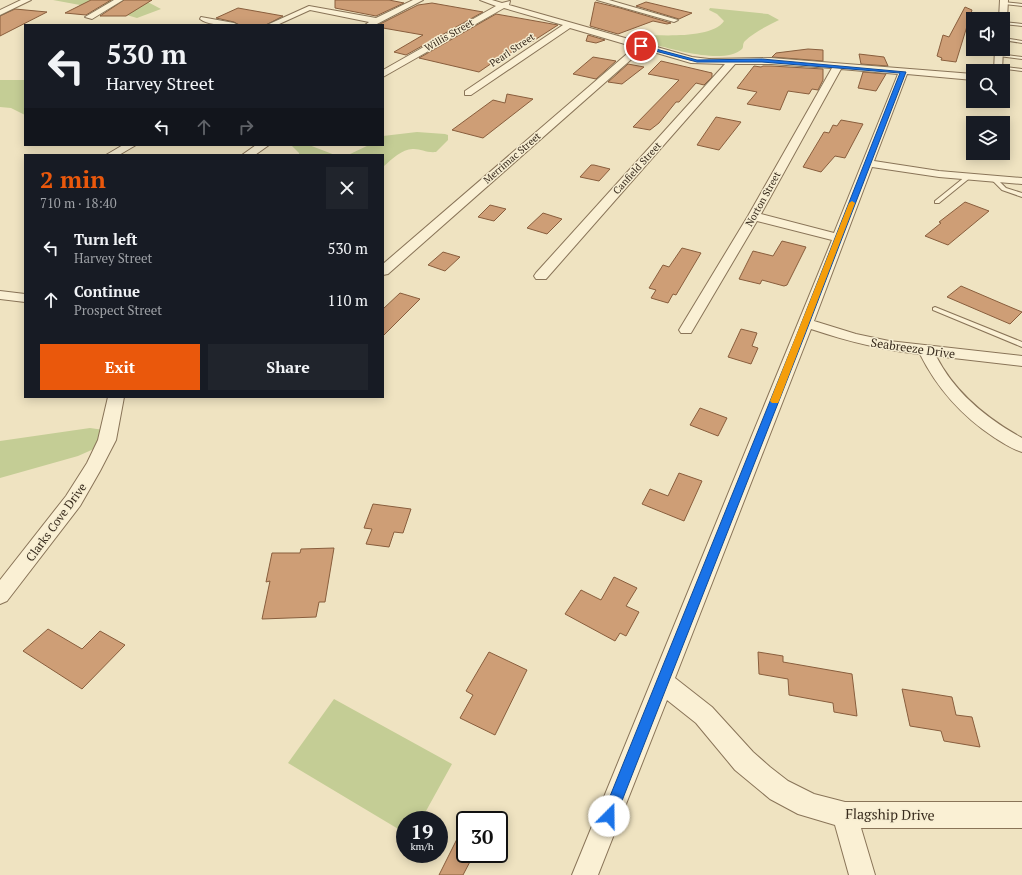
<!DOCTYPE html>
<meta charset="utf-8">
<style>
body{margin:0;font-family:"PT Serif",serif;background:#20242c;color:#f1f3f6;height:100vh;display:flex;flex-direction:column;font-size:15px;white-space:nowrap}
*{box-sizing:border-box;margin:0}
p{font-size:13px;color:#9ea1a6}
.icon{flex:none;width:22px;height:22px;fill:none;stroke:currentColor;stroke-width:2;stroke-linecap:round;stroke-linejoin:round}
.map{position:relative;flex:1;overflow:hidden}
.panel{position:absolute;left:24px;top:154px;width:360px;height:244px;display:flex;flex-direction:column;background:#171b24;border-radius:0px;box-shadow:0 2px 10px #0003}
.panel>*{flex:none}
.banner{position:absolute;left:24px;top:24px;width:360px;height:122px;border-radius:0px;box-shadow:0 2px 10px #0003;background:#171b24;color:#f1f3f6;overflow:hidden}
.tools{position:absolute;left:966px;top:12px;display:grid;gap:8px}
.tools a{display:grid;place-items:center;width:44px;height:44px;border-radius:0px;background:#171b24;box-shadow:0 2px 10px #0003;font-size:20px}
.speed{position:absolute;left:396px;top:811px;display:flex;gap:8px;font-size:20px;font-weight:700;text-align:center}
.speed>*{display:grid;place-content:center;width:52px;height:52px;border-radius:50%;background:#171b24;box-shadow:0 2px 10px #0003;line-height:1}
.speed small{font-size:10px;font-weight:400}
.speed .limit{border:2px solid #111;border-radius:6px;background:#fff;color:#111}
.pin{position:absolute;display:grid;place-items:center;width:34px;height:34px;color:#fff;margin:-17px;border:2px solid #fff;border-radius:50%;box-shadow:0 1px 4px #0007}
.me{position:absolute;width:44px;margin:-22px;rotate:22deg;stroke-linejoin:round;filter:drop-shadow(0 0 3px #0008)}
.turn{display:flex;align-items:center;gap:14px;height:84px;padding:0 16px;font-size:18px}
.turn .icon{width:52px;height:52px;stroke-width:2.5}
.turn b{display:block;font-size:28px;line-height:34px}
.lanes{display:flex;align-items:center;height:38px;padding:0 16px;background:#0003;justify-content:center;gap:20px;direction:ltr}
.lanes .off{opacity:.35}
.round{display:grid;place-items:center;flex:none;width:42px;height:42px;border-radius:0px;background:#20242c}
.overview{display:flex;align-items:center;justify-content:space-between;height:68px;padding:0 16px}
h1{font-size:24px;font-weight:700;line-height:30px;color:#ea580c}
.action{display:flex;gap:8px;margin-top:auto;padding:8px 16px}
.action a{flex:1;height:46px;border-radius:0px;background:#ea580c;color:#fff;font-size:16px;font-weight:700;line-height:46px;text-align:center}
.action a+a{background:#20242c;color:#f1f3f6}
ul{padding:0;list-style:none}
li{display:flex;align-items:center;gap:12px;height:52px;padding:0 16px}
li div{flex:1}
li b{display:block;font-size:15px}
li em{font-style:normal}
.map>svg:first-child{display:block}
.green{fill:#c4cd95}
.building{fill:#ce9e76;stroke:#895e3d}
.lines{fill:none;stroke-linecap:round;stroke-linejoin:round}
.lane-casing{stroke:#897458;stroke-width:2}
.street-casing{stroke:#897458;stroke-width:2}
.lane{fill:#faf0d4;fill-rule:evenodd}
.street{fill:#faf0d4;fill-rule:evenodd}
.route{fill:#1a73e8;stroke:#114b97}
.slow{fill:#f59e0b}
.labels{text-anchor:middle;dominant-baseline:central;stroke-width:3;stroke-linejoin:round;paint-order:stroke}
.far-street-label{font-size:10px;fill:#382b1d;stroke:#f6edd1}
.street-label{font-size:12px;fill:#382b1d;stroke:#f6edd1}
.near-street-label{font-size:14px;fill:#382b1d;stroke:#f6edd1}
</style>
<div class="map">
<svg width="1022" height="875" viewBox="0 0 1022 875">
<rect width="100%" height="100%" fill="#efe3c1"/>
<path class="green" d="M 53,0 L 144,0 L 161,9 L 137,18 L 116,12 L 103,5 L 80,5 Z
M 710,8 L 768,14 L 779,20 C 767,26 754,32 745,41 C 742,44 744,47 742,49 C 726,64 679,51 660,46 C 652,44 641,44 634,39 L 637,36 L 644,35 C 663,35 712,39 724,21 L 717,14 L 709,10 Z
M 0,80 L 25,80 L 25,115 L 11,108 L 0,107 Z
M 417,132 L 445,134 L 448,135 L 448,140 L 436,152 C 427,153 421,149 414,149 C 403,148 392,159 384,166 L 383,169 L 383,155 L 348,155 L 369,145 L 383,145 L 383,136 Z
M 291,145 L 309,145 L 335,155 L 299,155 L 299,153 Z
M 90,428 L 111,431 L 96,448 L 78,456 L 0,478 L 0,441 Z
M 334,699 L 452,764 L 421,820 L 405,820 L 405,833 L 288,763 Z"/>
<path class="building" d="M 91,0 L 111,0 L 86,15 L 65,13 Z
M 124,0 L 152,0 L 126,16 L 100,16 Z
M 335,0 L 389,0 L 404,3 L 376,16 L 335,8 Z
M 595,2 L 620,8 L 671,23 L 667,24 L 653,21 L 618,34 L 590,26 Z
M 646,2 L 692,13 L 679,19 L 636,6 Z
M 432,3 L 483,12 L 406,55 L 394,52 L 423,35 L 383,28 L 383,25 L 378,25 L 418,5 Z
M 965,7 L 972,10 L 956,62 L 941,60 L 942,58 L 937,56 L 943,35 L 949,37 Z
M 238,8 L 283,16 L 266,25 L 239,25 L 234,22 L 216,18 Z
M 15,9 L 47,12 L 0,36 L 0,16 Z
M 496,14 L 558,25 L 530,43 L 525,43 L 509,54 L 505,54 L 479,72 L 419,58 Z
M 588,35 L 605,40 L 596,43 L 586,41 Z
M 808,49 L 823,50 L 823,61 L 772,57 L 776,53 Z
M 859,54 L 884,57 L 888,66 L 861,64 Z
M 593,57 L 616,61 L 596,79 L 573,74 Z
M 661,61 L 712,73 L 712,77 L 704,85 L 696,83 L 679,102 L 676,102 L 659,123 L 650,130 L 633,127 L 679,80 L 648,74 Z
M 628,64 L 644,67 L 622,84 L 608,82 Z
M 754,66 L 761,67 L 763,66 L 771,66 L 823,69 L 823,80 L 818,90 L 812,89 L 809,94 L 788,91 L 780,110 L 747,104 L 757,92 L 737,88 Z
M 863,72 L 886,74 L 876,91 L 858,88 Z
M 507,94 L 533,99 L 483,138 L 452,130 L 493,100 L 505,103 Z
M 716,117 L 741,122 L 719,150 L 697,145 Z
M 841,120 L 863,124 L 845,158 L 835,156 L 821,172 L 803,167 L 824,132 L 829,133 L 833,125 L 837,126 Z
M 591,165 L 594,165 L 610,169 L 599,181 L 580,177 Z
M 965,202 L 989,211 L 948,245 L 925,236 L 941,223 L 939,222 Z
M 490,205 L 506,209 L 494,221 L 478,217 Z
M 543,213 L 562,219 L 547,234 L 527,228 Z
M 782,241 L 806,247 L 787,285 L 784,286 L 762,280 L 760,284 L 739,279 L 753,251 L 773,256 Z
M 682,248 L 701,253 L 676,295 L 673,294 L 668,303 L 651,298 L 656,290 L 649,288 L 663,265 L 669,267 Z
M 443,252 L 460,257 L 445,271 L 428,265 Z
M 961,286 L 1003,304 L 1022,312 L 1010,324 L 947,297 Z
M 400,293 L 420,299 L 383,336 L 383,309 Z
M 741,329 L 757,333 L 752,346 L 758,348 L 751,364 L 728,357 Z
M 700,408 L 727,418 L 718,436 L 690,425 Z
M 679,473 L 702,481 L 684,521 L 642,504 L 650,489 L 668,496 Z
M 373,504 L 411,509 L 403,533 L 394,532 L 389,547 L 366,544 L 372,529 L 364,528 Z
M 334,548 L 325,602 L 319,602 L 316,617 L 262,619 L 270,581 L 266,582 L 272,553 L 300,553 L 301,549 Z
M 614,577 L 637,588 L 626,606 L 639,612 L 626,636 L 620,633 L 615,641 L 565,614 L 581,590 L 601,600 Z
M 48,629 L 82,649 L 100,631 L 125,645 L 82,689 L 23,651 Z
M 489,652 L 527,670 L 495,735 L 460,718 L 473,695 L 466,691 Z
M 758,652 L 783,656 L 783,662 L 852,674 L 857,716 L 834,712 L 833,703 L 789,695 L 788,679 L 759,674 Z
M 902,689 L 952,697 L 956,715 L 972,717 L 980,747 L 944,741 L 941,731 L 910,726 Z
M 465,823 L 465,854 L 474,854 L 463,875 L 439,875 Z"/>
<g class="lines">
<g class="lane-casing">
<path id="lane" d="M 1003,2 L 1022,4 L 1022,6 L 1004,4 Z
M 1003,22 L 1022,24 L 1022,26 L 1003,24 Z
M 1003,38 L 1022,41 L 1022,43 L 1003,40 Z
M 998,54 L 1022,57 L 1022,59 L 999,56 Z
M 997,66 L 1022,69 L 1022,71 L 998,68 Z
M 966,176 L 971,177 L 939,203 L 935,203 L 935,201 Z
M 992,178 L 996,178 L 1006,188 L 1022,193 L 1022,197 L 1002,190 L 992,180 Z
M 935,307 L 1022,342 L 1022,347 L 933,310 L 933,308 Z"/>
</g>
<g class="street-casing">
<path id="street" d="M 21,0 L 31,0 L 0,15 L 0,10 Z
M 114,0 L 123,0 L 92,19 L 85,17 Z
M 413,0 L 423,0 L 375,25 L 365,25 L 369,22 L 310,10 L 277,25 L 267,25 L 309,6 L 376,18 Z
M 480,0 L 492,0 L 502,3 L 510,1 L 509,5 L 692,57 L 709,59 L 771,58 L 973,74 L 973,80 L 907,74 L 874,161 L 939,171 L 1022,178 L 1022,184 L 939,177 L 872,167 L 814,321 L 856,334 L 889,341 L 1022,356 L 1022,366 L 936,356 C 955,393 986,418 1022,438 L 1022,452 C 1012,449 1003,443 995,438 C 962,416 938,390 920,354 C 882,350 847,341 811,329 L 675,678 L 712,707 L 753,752 L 770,767 L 788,781 L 814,794 L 845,802 L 1022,802 L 1022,828 L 861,828 L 875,875 L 849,875 L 835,825 L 798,814 L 770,799 L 735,770 L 696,723 L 667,700 L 598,875 L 572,875 L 832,240 L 757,221 L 691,333 L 681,333 L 679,330 L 748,216 L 832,68 L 771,64 L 735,64 L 546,279 L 536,279 L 534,276 L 536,273 L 725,64 L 691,63 L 643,49 L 388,274 L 383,275 L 383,264 L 635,47 L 570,28 L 471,95 L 465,95 L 465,91 L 563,25 L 504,8 L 383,77 L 383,70 L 496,6 ZM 841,69 L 898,74 L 834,233 L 761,214 Z
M 597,0 L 609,0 L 678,20 L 674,22 Z
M 1000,0 L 1008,0 L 1007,19 L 1003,21 L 1003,19 L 999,19 Z
M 201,17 L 234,23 L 238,25 C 227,25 209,26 200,19 Z
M 995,49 L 1003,49 L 1002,71 L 994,71 Z
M 123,145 L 136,145 L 119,155 L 106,155 Z
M 256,145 L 269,145 L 255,155 L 242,155 Z
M 0,291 L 25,294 L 25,302 L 0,299 Z
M 108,397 L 124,397 L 116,440 L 100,471 L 80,506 L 7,601 L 0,604 L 0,580 L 66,496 L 87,463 L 98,440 Z"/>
</g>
<use href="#lane" class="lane"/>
<use href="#street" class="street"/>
</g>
<path class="route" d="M 641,45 L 697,60 L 762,59 L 906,72 L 804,337 L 616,816 L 614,821 L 609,822 L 604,821 L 602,816 L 796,337 L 900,73 L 762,62 L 697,62 L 640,47 Z"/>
<path class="slow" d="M 852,201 L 855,203 L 779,401 L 778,403 L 772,403 L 770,401 L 849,203 Z"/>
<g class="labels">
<g class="far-street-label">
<text transform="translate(449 35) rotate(-30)">Willis Street</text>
<text transform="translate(512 50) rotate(-34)">Pearl Street</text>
<text transform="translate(512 158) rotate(-41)">Merrimac Street</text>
<text transform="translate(637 168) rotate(-48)">Canfield Street</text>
<text transform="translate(763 199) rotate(-61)">Norton Street</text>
</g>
<g class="street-label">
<text transform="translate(913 348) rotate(8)">Seabreeze Drive</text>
<text transform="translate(56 522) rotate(-54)">Clarks Cove Drive</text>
</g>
<g class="near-street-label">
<text transform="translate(890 814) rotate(1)">Flagship Drive</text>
</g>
</g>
</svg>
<div class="tools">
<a><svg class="icon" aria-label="sound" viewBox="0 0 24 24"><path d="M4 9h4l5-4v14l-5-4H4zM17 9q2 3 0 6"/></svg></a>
<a><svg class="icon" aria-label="search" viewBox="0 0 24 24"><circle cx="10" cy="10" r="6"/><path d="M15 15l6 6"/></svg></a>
<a><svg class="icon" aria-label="layers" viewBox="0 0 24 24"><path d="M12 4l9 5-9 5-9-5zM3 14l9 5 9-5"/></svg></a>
</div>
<div class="speed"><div>19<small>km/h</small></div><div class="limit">30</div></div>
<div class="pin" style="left:641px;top:46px;background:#d93025"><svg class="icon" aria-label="arrive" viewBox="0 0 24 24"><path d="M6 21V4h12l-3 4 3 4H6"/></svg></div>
<svg class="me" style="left:609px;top:816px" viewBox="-20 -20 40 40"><circle r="19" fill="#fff"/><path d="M0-13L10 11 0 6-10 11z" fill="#1a73e8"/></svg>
<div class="banner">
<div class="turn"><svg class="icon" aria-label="left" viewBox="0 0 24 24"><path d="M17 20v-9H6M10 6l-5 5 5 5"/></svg><div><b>530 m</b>Harvey Street</div></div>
<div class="lanes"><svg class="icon" aria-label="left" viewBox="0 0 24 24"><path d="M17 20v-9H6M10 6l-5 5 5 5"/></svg><svg class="icon off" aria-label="ahead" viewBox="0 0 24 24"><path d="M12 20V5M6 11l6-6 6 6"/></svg><svg class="icon off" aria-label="right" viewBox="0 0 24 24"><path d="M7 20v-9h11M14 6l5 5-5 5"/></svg></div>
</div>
<section class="panel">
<div class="overview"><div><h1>2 min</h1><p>710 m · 18:40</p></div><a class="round"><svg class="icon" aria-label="close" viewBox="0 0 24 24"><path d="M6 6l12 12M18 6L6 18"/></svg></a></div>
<ul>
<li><svg class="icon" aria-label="left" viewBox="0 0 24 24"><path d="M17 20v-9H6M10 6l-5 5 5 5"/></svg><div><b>Turn left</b><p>Harvey Street</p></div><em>530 m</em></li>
<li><svg class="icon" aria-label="ahead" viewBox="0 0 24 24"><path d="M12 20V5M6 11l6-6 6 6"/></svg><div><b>Continue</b><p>Prospect Street</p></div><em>110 m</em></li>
</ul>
<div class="action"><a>Exit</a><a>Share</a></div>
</section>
</div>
